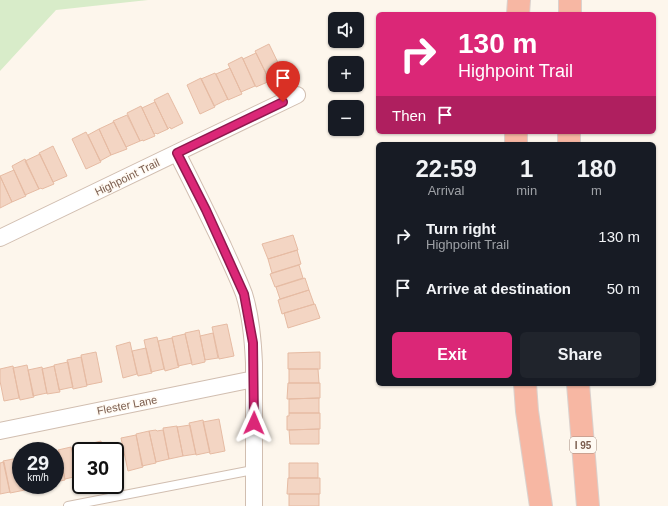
<!DOCTYPE html>
<meta charset="utf-8">
<style>
body{margin:0;font-family:Helvetica,sans-serif;background:#20242c;color:#f1f3f6;height:100vh;display:flex;flex-direction:column;font-size:15px;white-space:nowrap}
*{box-sizing:border-box;margin:0}
p{font-size:13px;color:#9ea1a6}
.icon{flex:none;width:22px;height:22px;fill:none;stroke:currentColor;stroke-width:2;stroke-linecap:round;stroke-linejoin:round}
.map{position:relative;flex:1;overflow:hidden}
.panel{position:absolute;left:376px;top:142px;width:280px;height:244px;display:flex;flex-direction:column;background:#171b24;border-radius:6px;box-shadow:0 1px 3px #0004}
.panel>*{flex:none}
.guide{position:absolute;left:376px;top:12px;width:280px;height:122px;border-radius:6px;box-shadow:0 1px 3px #0004;background:#db2777;color:#fff;overflow:hidden}
.controls{position:absolute;left:328px;top:12px;display:grid;gap:8px}
.controls a{display:grid;place-items:center;width:36px;height:36px;border-radius:6px;background:#171b24;box-shadow:0 1px 3px #0004;font-size:20px}
.speed{position:absolute;left:12px;top:442px;display:flex;gap:8px;font-size:20px;font-weight:700;text-align:center}
.speed>*{display:grid;place-content:center;width:52px;height:52px;border-radius:50%;background:#171b24;box-shadow:0 1px 3px #0004;line-height:1}
.speed small{font-size:10px;font-weight:400}
.speed .limit{border:2px solid #111;border-radius:6px;background:#fff;color:#111}
.pin{position:absolute;display:grid;place-items:center;width:34px;height:34px;color:#fff;margin:-41px -17px;border-radius:50% 50% 50% 0;rotate:-45deg;box-shadow:0 0 4px #0007}
.pin .icon{rotate:45deg}
.me{position:absolute;width:44px;margin:-22px;rotate:1deg;stroke-linejoin:round;filter:drop-shadow(0 0 3px #0008)}
.turn{display:flex;align-items:center;gap:14px;height:84px;padding:0 16px;font-size:18px}
.turn .icon{width:52px;height:52px;stroke-width:2.5}
.turn b{display:block;font-size:28px;line-height:34px}
.then{display:flex;align-items:center;height:38px;padding:0 16px;background:#0003;gap:8px;font-size:15px}
.eta{display:flex;justify-content:space-evenly;align-items:center;height:68px;text-align:center}
.eta b{font-size:24px;font-weight:700;line-height:28px}
.cta{display:flex;gap:8px;margin-top:auto;padding:8px 16px}
.cta a{flex:1;height:46px;border-radius:6px;background:#db2777;color:#fff;font-size:16px;font-weight:700;line-height:46px;text-align:center}
.cta a+a{background:#20242c;color:#f1f3f6}
ul{padding:0;list-style:none}
li{display:flex;align-items:center;gap:12px;height:52px;padding:0 16px}
li div{flex:1}
li b{display:block;font-size:15px}
li em{font-style:normal}
.map>svg:first-child{display:block}
.green{fill:#d8ecc9}
.building{fill:#f3d5c3;stroke:#e6bba3}
.lines{fill:none;stroke-linecap:round;stroke-linejoin:round}
.service-casing{stroke:#d1beb0;stroke-width:10}
.minor-casing{stroke:#d1beb0;stroke-width:18}
.motorway-casing{stroke:#dad1cd;stroke-width:24}
.service{stroke:#fff;stroke-width:8}
.minor{stroke:#fff;stroke-width:16}
.motorway{stroke:#f7b7a3;stroke-width:22}
.route-casing{stroke:#8e194d;stroke-width:10}
.route{stroke:#db2777;stroke-width:7}
.labels{text-anchor:middle;dominant-baseline:central;stroke-width:3;stroke-linejoin:round;paint-order:stroke}
.shield{fill:#fffaf3;stroke:#a28b7f;stroke-width:1}
.shield-label{font-size:10px;font-weight:bold;fill:#7a5c4d}
.street-label{font-size:11px;fill:#7a5c4d;stroke:#fffaf3}
</style>
<div class="map">
<svg width="668" height="506" viewBox="0 0 668 506">
<rect width="100%" height="100%" fill="#fdf6ec"/>
<path class="green" d="M 0,0 L 148,0 L 56,10 L 0,71 Z"/>
<path class="building" d="M 269,44 L 283,73 L 269,80 L 255,51 Z
M 256,53 L 270,81 L 256,87 L 243,59 Z
M 242,57 L 255,86 L 241,92 L 228,64 Z
M 230,68 L 242,94 L 228,100 L 216,74 Z
M 215,73 L 228,99 L 214,106 L 201,79 Z
M 201,78 L 215,107 L 200,114 L 187,85 Z
M 168,93 L 183,123 L 171,129 L 170,127 L 168,129 L 154,100 Z
M 155,102 L 168,129 L 157,134 L 156,133 L 154,134 L 142,108 Z
M 141,106 L 155,136 L 143,141 L 143,140 L 140,141 L 127,113 Z
M 127,115 L 140,141 L 126,147 L 113,121 Z
M 114,122 L 127,149 L 111,155 L 99,129 Z
M 99,129 L 111,155 L 100,161 L 88,135 Z
M 86,132 L 101,162 L 86,169 L 72,139 Z
M 53,146 L 67,176 L 53,182 L 39,153 Z
M 40,154 L 54,184 L 42,189 L 41,188 L 39,189 L 25,161 Z
M 25,159 L 39,189 L 25,195 L 12,166 Z
M 14,170 L 26,196 L 12,202 L 0,176 Z
M 0,176 L 12,202 L 0,208 Z
M 293,235 L 298,250 L 268,259 L 262,244 Z
M 297,250 L 301,264 L 272,273 L 268,259 Z
M 299,265 L 303,278 L 275,287 L 270,274 Z
M 305,278 L 309,290 L 280,299 L 276,287 Z
M 309,290 L 314,304 L 282,314 L 278,300 Z
M 315,304 L 320,318 L 288,328 L 284,313 Z
M 227,324 L 234,356 L 219,359 L 212,327 Z
M 199,330 L 205,360 L 205,362 L 192,365 L 185,333 Z
M 213,333 L 218,358 L 205,360 L 200,336 Z
M 185,334 L 192,363 L 178,366 L 172,337 Z
M 157,337 L 164,369 L 151,372 L 144,340 Z
M 172,338 L 179,367 L 165,371 L 158,341 Z
M 130,342 L 137,374 L 123,378 L 116,346 Z
M 146,348 L 152,373 L 138,376 L 132,351 Z
M 96,352 L 102,382 L 87,385 L 81,355 Z
M 320,352 L 320,369 L 288,369 L 288,353 Z
M 81,357 L 87,386 L 73,389 L 67,360 Z
M 68,362 L 73,387 L 59,390 L 54,365 Z
M 27,365 L 34,397 L 20,400 L 13,368 Z
M 13,366 L 19,398 L 4,401 L 0,381 L 0,369 Z
M 54,366 L 60,392 L 47,394 L 42,369 Z
M 42,367 L 47,393 L 33,396 L 28,370 Z
M 289,369 L 318,369 L 319,383 L 289,383 Z
M 288,383 L 320,383 L 320,398 L 287,399 Z
M 319,398 L 319,413 L 289,413 L 289,399 Z
M 289,413 L 320,413 L 320,429 L 287,430 L 287,416 L 289,416 Z
M 219,419 L 225,451 L 210,454 L 203,422 Z
M 203,420 L 210,452 L 196,455 L 189,423 Z
M 190,425 L 196,454 L 183,456 L 177,427 Z
M 177,426 L 183,456 L 169,459 L 163,428 Z
M 319,429 L 319,444 L 290,444 L 289,430 Z
M 156,430 L 157,431 L 163,430 L 169,459 L 156,462 L 149,431 Z
M 149,431 L 156,463 L 142,466 L 136,434 Z
M 136,435 L 143,467 L 128,471 L 121,438 Z
M 101,441 L 103,451 L 86,451 L 85,445 Z
M 85,445 L 86,451 L 81,451 L 81,477 L 78,478 L 72,449 Z
M 71,447 L 78,476 L 65,479 L 58,450 Z
M 59,451 L 65,480 L 55,482 L 55,452 Z
M 18,458 L 21,472 L 21,485 L 24,485 L 25,490 L 10,493 L 3,461 Z
M 18,459 L 21,459 L 21,472 Z
M 4,462 L 10,492 L 0,494 L 0,463 Z
M 289,463 L 318,463 L 318,478 L 289,478 Z
M 288,478 L 320,478 L 320,494 L 287,494 Z
M 24,485 L 38,485 L 38,486 L 25,489 Z
M 289,494 L 319,494 L 319,506 L 289,506 Z"/>
<g class="lines">
<g class="service-casing">
<path id="service" d="M 68,506 L 253,470"/>
</g>
<g class="minor-casing">
<path id="minor" d="M 177,153 C 193,184 208,215 223,246 C 230,262 238,278 244,294 C 251,316 253,340 254,363 L 254,506
M 0,238 L 297,95
M 0,431 L 254,379"/>
</g>
<g class="motorway-casing">
<path id="motorway" d="M 518,14 L 519,0
M 570,14 L 570,0
M 569,132 L 569,144
M 516,144 L 516,132
M 525,384 L 527,411 L 541,506
M 578,384 L 588,506"/>
</g>
<use href="#service" class="service"/>
<use href="#minor" class="minor"/>
<use href="#motorway" class="motorway"/>
</g>
<g class="lines">
<g class="route-casing">
<path id="route" d="M 254,423 L 253,343 L 244,294 L 206,210 L 177,153 L 283,102"/>
</g>
<use href="#route" class="route"/>
</g>
<g class="labels">
<rect class="shield" x="570" y="437" width="26" height="16" rx="3"/>
<g class="shield-label">
<text x="583" y="445">I 95</text>
</g>
<g class="street-label">
<text transform="translate(127 177) rotate(-26)">Highpoint Trail</text>
<text transform="translate(127 405) rotate(-11)">Flester Lane</text>
</g>
</g>
</svg>
<div class="controls">
<a><svg class="icon" aria-label="sound" viewBox="0 0 24 24"><path d="M4 9h4l5-4v14l-5-4H4zM17 9q2 3 0 6"/></svg></a>
<a>+</a>
<a>−</a>
</div>
<div class="speed"><div>29<small>km/h</small></div><div class="limit">30</div></div>
<div class="pin" style="left:283px;top:102px;background:#d93025"><svg class="icon" aria-label="arrive" viewBox="0 0 24 24"><path d="M6 21V4h12l-3 4 3 4H6"/></svg></div>
<svg class="me" style="left:254px;top:423px" viewBox="-20 -20 40 40"><path d="M0-17L14 15 0 8-14 15z" fill="#db2777" stroke="#fff" stroke-width="4"/></svg>
<div class="guide">
<div class="turn"><svg class="icon" aria-label="right" viewBox="0 0 24 24"><path d="M7 20v-9h11M14 6l5 5-5 5"/></svg><div><b>130 m</b>Highpoint Trail</div></div>
<div class="then">Then<svg class="icon" aria-label="arrive" viewBox="0 0 24 24"><path d="M6 21V4h12l-3 4 3 4H6"/></svg></div>
</div>
<section class="panel">
<div class="eta">
<div><b>22:59</b><p>Arrival</p></div>
<div><b>1</b><p>min</p></div>
<div><b>180</b><p>m</p></div>
</div>
<ul>
<li><svg class="icon" aria-label="right" viewBox="0 0 24 24"><path d="M7 20v-9h11M14 6l5 5-5 5"/></svg><div><b>Turn right</b><p>Highpoint Trail</p></div><em>130 m</em></li>
<li><svg class="icon" aria-label="arrive" viewBox="0 0 24 24"><path d="M6 21V4h12l-3 4 3 4H6"/></svg><div><b>Arrive at destination</b></div><em>50 m</em></li>
</ul>
<div class="cta"><a>Exit</a><a>Share</a></div>
</section>
</div>
